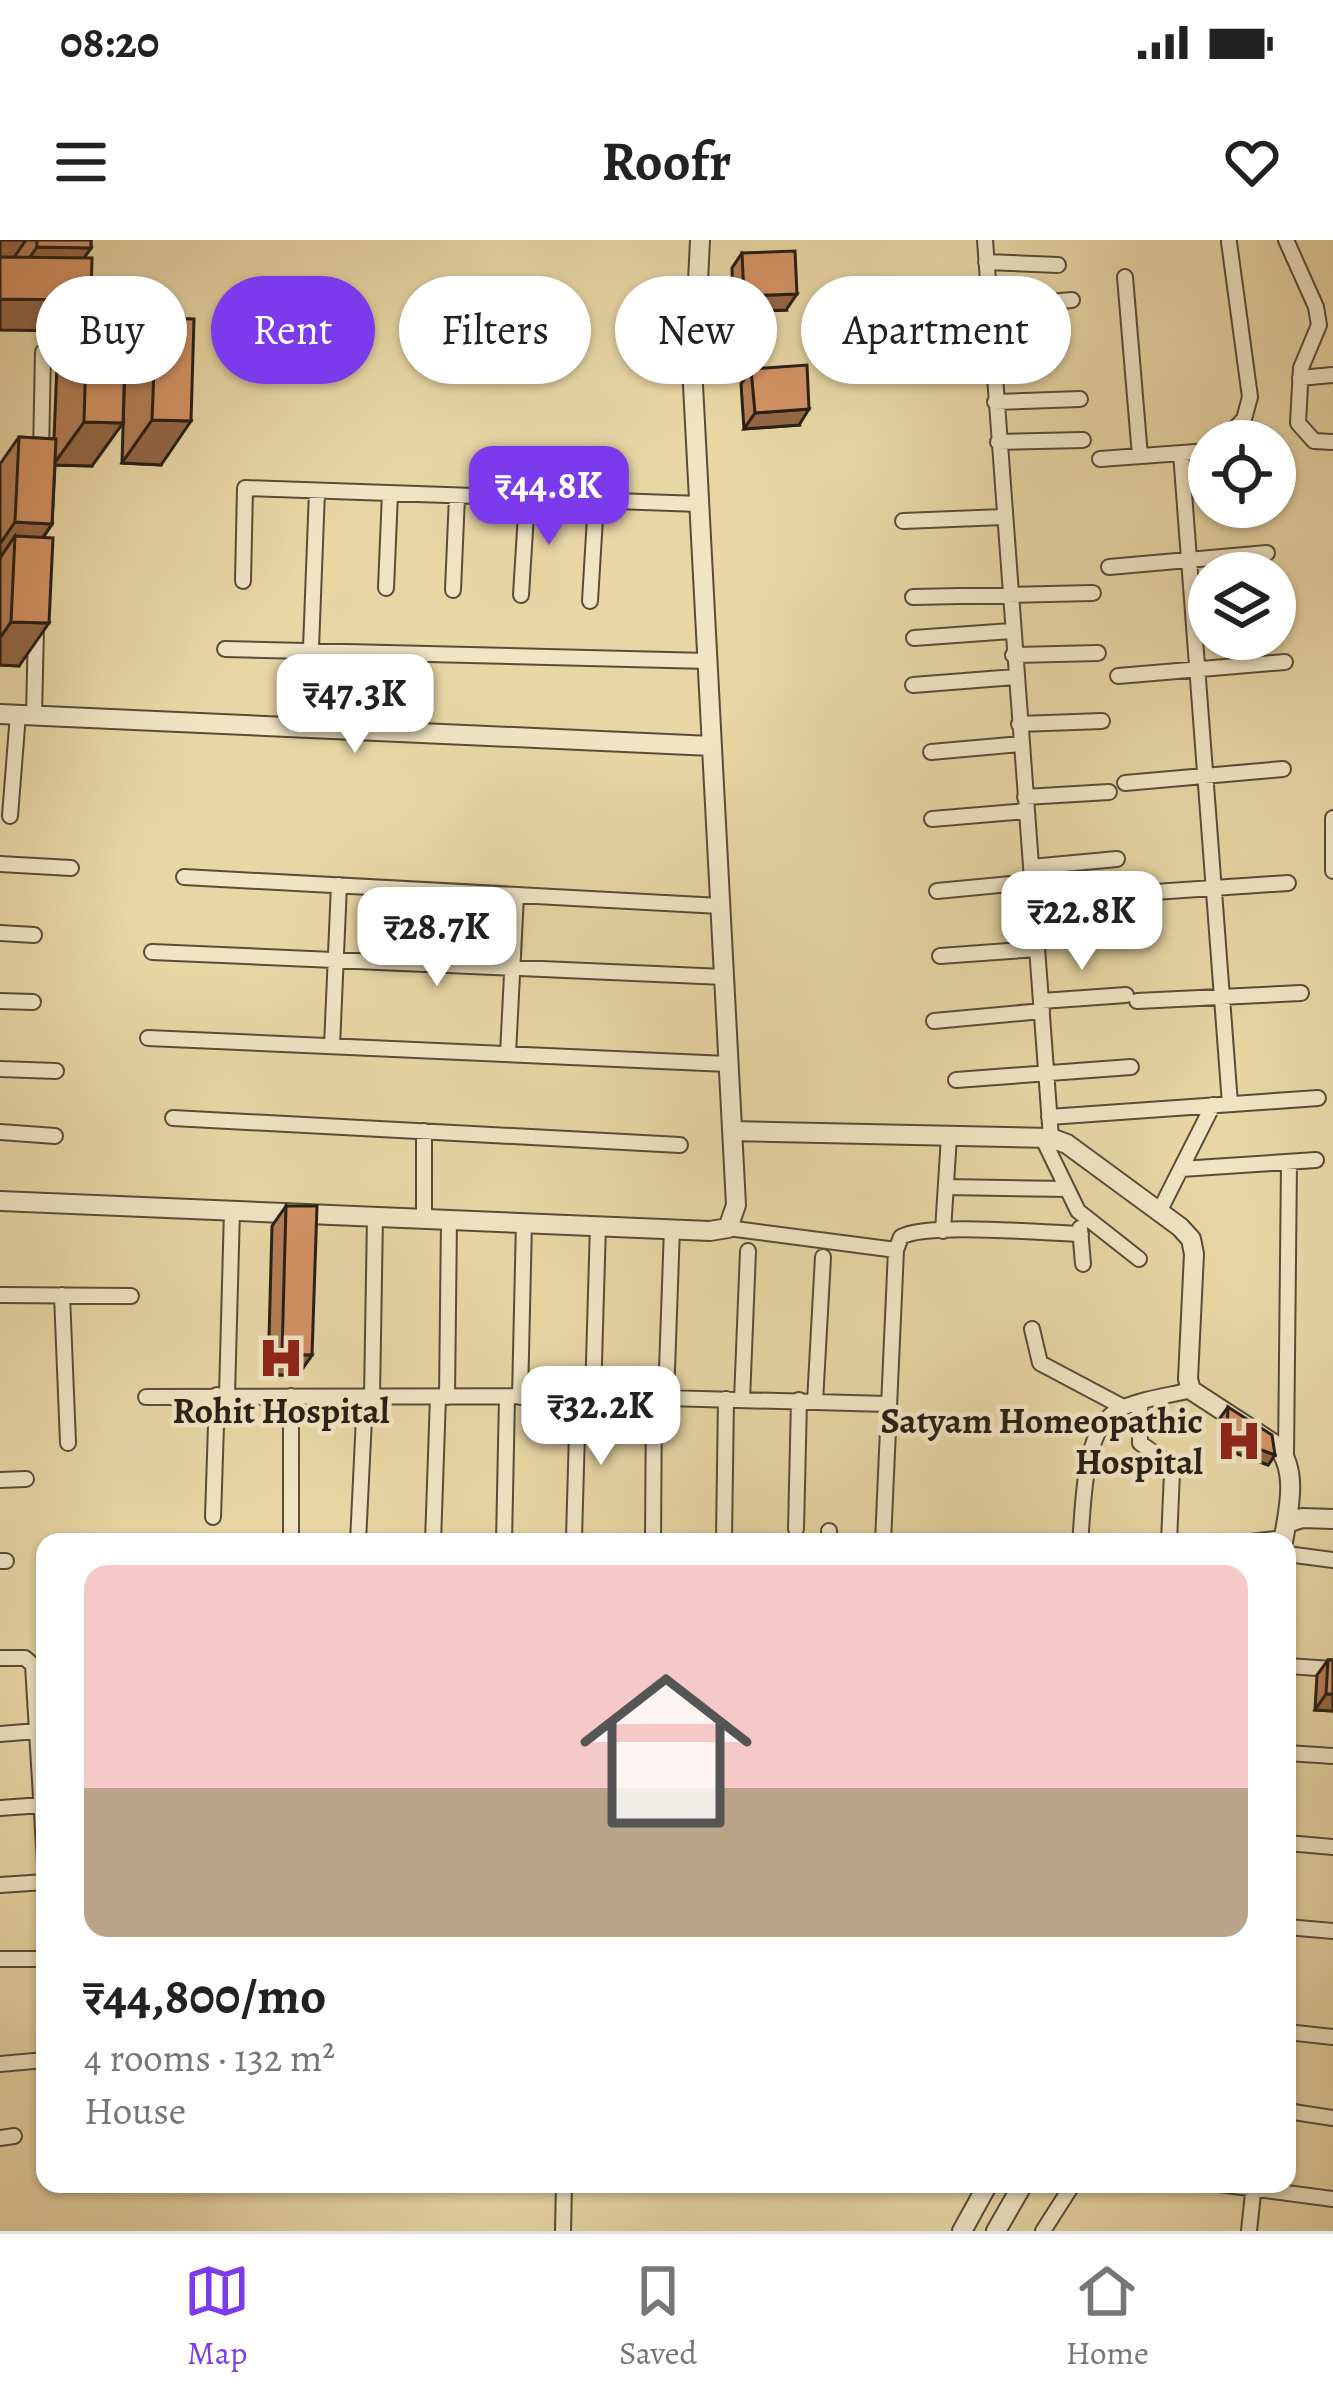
<!DOCTYPE html>
<meta charset="utf-8">
<style>
body{margin:0;font-family:Alegreya,serif;background:#f6f6f6;color:#222;height:100vh;display:flex;flex-direction:column;font-size:45px;white-space:nowrap}
*{box-sizing:border-box;margin:0}
p{font-size:39px;color:#767676}
.icon{flex:none;width:66px;height:66px;fill:none;stroke:currentColor;stroke-width:2;stroke-linecap:round;stroke-linejoin:round}
.map{position:relative;flex:1;overflow:hidden}
.sheet{position:absolute;left:36px;top:1293px;width:1260px;height:660px;display:flex;flex-direction:column;background:#fff;border-radius:24px;box-shadow:0 3px 9px #0004}
.sheet>*{flex:none}
.hud{position:absolute;left:36px;top:36px;width:1263px;height:108px;display:flex;gap:24px}
.controls{position:absolute;left:1188px;top:180px;display:grid;gap:24px}
.controls a{display:grid;place-items:center;width:108px;height:108px;border-radius:50%;background:#fff;box-shadow:0 3px 9px #0004;font-size:60px}
.price{position:absolute;translate:-50% -102px;padding:0 27px;border-radius:24px;background:#fff;color:#222;font-size:39px;line-height:78px;filter:drop-shadow(0 3px 6px #0008)}
.price::after{content:'';position:absolute;left:50%;top:72px;width:36px;height:27px;margin-left:-18px;background:inherit;clip-path:polygon(0 0,100% 0,50% 100%)}
.price.active{background:#7c3aed;color:#fff}
ul{padding:0;list-style:none}
li{display:grid;align-content:center;gap:24px;height:636px;padding:0 48px}
li span{display:grid;place-items:center;height:372px;border-radius:24px;color:#555}
li>.icon{margin-inline-start:auto}
span .icon{width:216px;height:216px;fill:#fffc;stroke-width:1}
li b{font-size:51px}
.chip{padding:0 42px;border-radius:54px;background:#fff;box-shadow:0 3px 9px #0004;font-size:42px;line-height:108px}
.chip.active{background:#7c3aed;color:#fff}
.status{display:flex;justify-content:space-between;align-items:center;height:84px;padding:0 60px;background:#fff;direction:ltr}
.status svg{height:33px;fill:currentColor}
header{display:flex;justify-content:space-between;align-items:center;height:156px;padding:0 48px;background:#fff;font-size:54px;font-weight:700}
.tabs{display:flex;justify-content:space-around;align-items:center;height:168px;border-top:3px solid #e0e0e0;background:#fff;font-size:33px;color:#767676}
.tabs a{display:grid;justify-items:center;gap:6px}
.tabs .active{color:#7c3aed}
.map>svg:first-child{display:block}
</style>
<div class="status"><b>08:20</b><svg viewBox="0 0 49 12"><path d="M0 12V9h3v3zM5 12V6h3v6zM10 12V3h3v9zM15 12V0h3v12zM26 1h20v11H26zM47 4h2v5h-2z"/></svg></div>
<header><svg class="icon" aria-label="menu" viewBox="0 0 24 24"><path d="M4 6h16M4 12h16M4 18h16"/></svg>Roofr<svg class="icon" aria-label="heart" viewBox="0 0 24 24"><path d="M12 20l-8-8c-3-5 5-10 8-4 3-6 11-1 8 4z"/></svg></header>
<div class="map">
<svg width="1333" height="1991" viewBox="0 0 1333 1991">
<rect width="100%" height="100%" fill="#e8d6a5"/>
<filter id="stains"><feTurbulence type="fractalNoise" baseFrequency=".00167" numOctaves="4"/><feColorMatrix values="0 0 0 0 .2 0 0 0 0 .09 0 0 0 0 .02 0 0 0 .5 -.17"/></filter>
<radialGradient id="worn" r=".72"><stop offset=".6" stop-color="#630" stop-opacity="0"/><stop offset="1" stop-color="#630" stop-opacity=".3"/></radialGradient>
<g fill="none" stroke-linecap="round" stroke-linejoin="round">
<g stroke="#584d39" stroke-width="18">
<path id="minor" d="M 985,0 L 1051,898
M 1286,0 L 1316,67 L 1319,85 L 1301,128 L 1298,183 L 1314,201 L 1333,202
M 986,22 L 1058,25
M 1125,37 L 1140,216
M 989,67 L 1072,60
M 1300,138 L 1333,135
M 995,162 L 1080,159
M 1223,201 L 1244,179 L 1250,157 L 1229,2
M 998,202 L 1083,200
M 1181,213 L 1230,864
M 41,214 L 43,112
M 1100,219 L 1209,211
M 903,281 L 1003,277
M 1109,327 L 1267,313
M 243,341 L 245,248 L 700,264
M 386,348 L 390,253
M 453,350 L 457,256
M 521,355 L 527,258
M 913,357 L 1093,353
M 590,361 L 596,261
M 914,398 L 1011,391
M 225,409 L 708,421
M 1013,415 L 1098,413
M 1118,436 L 1285,422
M 913,445 L 1015,437
M 34,475 L 36,387
M 1019,484 L 1102,481
M 308,487 L 317,251
M 931,512 L 1021,504
M 1125,543 L 1283,529
M 1025,557 L 1109,552
M 10,576 L 18,474
M 1333,578 L 1333,631
M 932,579 L 1026,571
M 0,624 L 71,628
M 1031,627 L 1117,619
M 184,637 L 720,666
M 937,651 L 1032,642
M 1125,654 L 1288,643
M 0,693 L 34,695
M 1036,695 L 1123,690
M 152,712 L 724,737
M 940,716 L 1037,709
M 0,761 L 33,762
M 1042,761 L 1126,755
M 1137,761 L 1301,753
M 934,781 L 1042,771
M 148,798 L 728,824
M 332,806 L 339,645
M 508,814 L 516,655
M 0,829 L 56,831
M 956,840 L 1131,827
M 1049,877 L 1318,858
M 173,878 L 680,905
M 424,891 L 424,978
M 0,892 L 55,896
M 1042,897 L 1078,971 L 1139,1019
M 1181,929 L 1316,920
M 946,947 L 1067,949
M 1159,972 L 1213,865
M 728,988 L 896,1010
M 1080,988 L 1083,1024
M 943,991 L 949,896
M 0,1055 L 131,1056
M 62,1055 L 68,1203
M 1032,1089 L 1040,1123 L 1123,1167
M 227,1155 L 232,970
M 593,1156 L 598,985
M 146,1157 L 593,1156 L 887,1164
M 372,1157 L 375,976
M 447,1157 L 449,979
M 520,1157 L 524,982
M 666,1158 L 672,988
M 742,1160 L 748,1011
M 815,1162 L 823,1017
M 1140,1163 L 1140,1203 L 1167,1222 L 1172,1232 L 1169,1302
M 1286,1216 L 1289,922
M 0,1240 L 26,1239
M 213,1277 L 217,1155
M 796,1289 L 799,1160
M 829,1291 L 830,1302
M 574,1298 L 578,1157
M 724,1298 L 726,1159
M 653,1300 L 654,1158
M 291,1302 L 291,1156
M 358,1302 L 365,1157
M 433,1302 L 438,1157
M 504,1302 L 507,1157
M 883,1302 L 896,1010 L 901,997 C 926,982 1045,993 1081,994
M 1080,1302 C 1084,1265 1082,1189 1118,1170 C 1139,1159 1168,1156 1191,1150
M 1251,1302 L 1283,1298
M 1287,1314 L 1333,1320
M 0,1321 L 6,1321
M 0,1418 L 25,1418 L 33,1425 L 45,1623
M 1287,1426 L 1333,1429
M 0,1494 L 37,1491
M 1287,1513 L 1333,1516
M 0,1568 L 42,1565
M 1287,1603 L 1333,1607
M 0,1645 L 45,1642
M 1287,1687 L 1333,1691
M 0,1719 L 45,1719
M 1287,1792 L 1333,1797
M 0,1824 L 45,1820
M 1287,1871 L 1333,1878
M 0,1898 L 14,1896
M 1219,1944 L 1333,1959
M 563,1991 L 564,1944
M 1043,1991 L 1073,1944
M 1249,1991 L 1254,1944"/>
</g>
<g stroke="#584d39" stroke-width="22">
<path id="tertiary" d="M 0,474 L 712,506
M 732,891 L 1051,898 L 1067,904 L 1180,987 L 1191,999 L 1194,1014 L 1188,1139 L 1191,1150 L 1277,1206 C 1299,1231 1288,1273 1283,1302
M 0,961 L 710,991 L 728,988 L 736,965 L 693,145 L 700,0
M 1290,1282 L 1302,1278 L 1333,1279
M 962,1991 L 988,1944
M 996,1991 L 1023,1944"/>
</g>
<use href="#minor" stroke="#f0e4c4" stroke-width="14"/>
<use href="#tertiary" stroke="#f0e4c4" stroke-width="18"/>
</g>
<path fill="#b57e57" stroke="#281f15" stroke-width="3" d="M 0,0 L 91,0 L 91,8 L 84,18 L 91,60 L 70,91 Z
M 742,13 L 786,70 L 733,72 L 732,28 Z
M 156,78 L 161,225 L 122,223 L 125,121 Z
M 87,80 L 92,226 L 55,225 L 52,284 L 43,298 L 19,426 L 0,425 L 0,224 L 19,197 L 54,199 L 57,123 Z
M 751,129 L 799,185 L 744,189 L 741,144 Z
M 286,966 L 312,1115 L 298,1135 L 268,1135 L 272,986 Z
M 1228,1167 L 1275,1215 L 1268,1225 L 1219,1207 L 1220,1178 Z
M 1328,1420 L 1333,1420 L 1333,1471 L 1315,1470 L 1317,1435 Z"/>
<path fill="#946747" stroke="#281f15" stroke-width="3" d="M 0,0 L 26,0 L 6,29 L 0,29 Z
M 37,7 L 91,8 L 70,38 L 16,37 Z
M 797,54 L 786,70 L 733,72 L 744,56 Z
M 0,59 L 91,60 L 70,91 L 0,90 Z
M 809,169 L 799,185 L 744,189 L 755,173 Z
M 152,180 L 191,181 L 161,225 L 122,223 Z
M 84,182 L 123,183 L 92,226 L 53,225 Z
M 15,282 L 52,284 L 22,327 L 15,296 L 0,318 L 0,304 Z
M 11,382 L 49,383 L 19,426 L 0,425 L 0,398 Z
M 282,1114 L 312,1115 L 298,1135 L 268,1135 Z
M 1227,1197 L 1275,1215 L 1268,1225 L 1219,1207 Z
M 1326,1454 L 1333,1454 L 1333,1471 L 1315,1470 Z"/>
<path fill="#d39365" stroke="#281f15" stroke-width="3" d="M 37,0 L 91,0 L 91,8 L 37,7 Z
M 795,11 L 797,54 L 744,56 L 742,13 Z
M 0,17 L 92,18 L 91,60 L 0,59 Z
M 156,78 L 194,79 L 191,181 L 152,180 Z
M 87,80 L 126,81 L 123,183 L 84,182 Z
M 807,125 L 809,169 L 755,173 L 751,129 Z
M 19,197 L 56,199 L 52,284 L 15,282 Z
M 15,296 L 53,298 L 49,383 L 11,382 Z
M 286,966 L 317,966 L 312,1115 L 282,1114 Z
M 1228,1167 L 1272,1195 L 1275,1215 L 1227,1197 Z
M 1328,1420 L 1333,1420 L 1333,1454 L 1326,1454 Z"/>
<defs>
<g id="hospital-bare" transform="scale(3.6)"><path d="M-5-5h3v3.5h4V-5h3V5h-3V1.5h-4V5h-3Z" fill="#8f2418" stroke="#f0e4c4" stroke-width="2.5" paint-order="stroke"/></g>
</defs>
<g fill-rule="evenodd">
<use href="#hospital-bare" x="281" y="1118"/>
<use href="#hospital-bare" x="1239" y="1201"/>
</g>
<g text-anchor="middle" stroke-width="9" stroke-linejoin="round" paint-order="stroke">
<g font-size="36" font-weight="bold" fill="#281f15" stroke="#f0e4c4">
<text x="281" y="1183">Rohit Hospital</text>
<text x="1203" y="1193" text-anchor="end">Satyam Homeopathic<tspan x="1203" dy="41">Hospital</tspan></text>
</g>
</g>
<rect width="100%" height="100%" filter="url(#stains)"/>
<rect width="100%" height="100%" fill="url(#worn)"/>
</svg>
<div class="controls">
<a><svg class="icon" aria-label="locate" viewBox="0 0 24 24"><circle cx="12" cy="12" r="6"/><path d="M12 2v4M12 18v4M2 12h4M18 12h4"/></svg></a>
<a><svg class="icon" aria-label="layers" viewBox="0 0 24 24"><path d="M12 4l9 5-9 5-9-5zM3 14l9 5 9-5"/></svg></a>
</div>
<b class="price active" style="left:549px;top:308px">₹44.8K</b>
<b class="price" style="left:355px;top:516px">₹47.3K</b>
<b class="price" style="left:1082px;top:733px">₹22.8K</b>
<b class="price" style="left:437px;top:749px">₹28.7K</b>
<b class="price" style="left:601px;top:1228px">₹32.2K</b>
<div class="hud">
<a class="chip">Buy</a>
<a class="chip active">Rent</a>
<a class="chip">Filters</a>
<a class="chip">New</a>
<a class="chip">Apartment</a>
</div>
<section class="sheet">
<ul>
<li><span style="background:linear-gradient(#f6c9c9 60%,#b9a48a 0)"><svg class="icon" aria-label="home" viewBox="0 0 24 24"><path d="M3 11l9-7 9 7M6 9v11h12V9"/></svg></span><div><b>₹44,800/mo</b><p>4 rooms · 132 m²</p><p>House</p></div></li>
</ul>
</section>
</div>
<nav class="tabs">
<a class="active"><svg class="icon" aria-label="map" viewBox="0 0 24 24"><path d="M3 6l6-2 6 2 6-2v14l-6 2-6-2-6 2zM9 4v14M15 6v14"/></svg>Map</a>
<a><svg class="icon" aria-label="saved" viewBox="0 0 24 24"><path d="M7 4h10v16l-5-4-5 4z"/></svg>Saved</a>
<a><svg class="icon" aria-label="home" viewBox="0 0 24 24"><path d="M3 11l9-7 9 7M6 9v11h12V9"/></svg>Home</a>
</nav>
